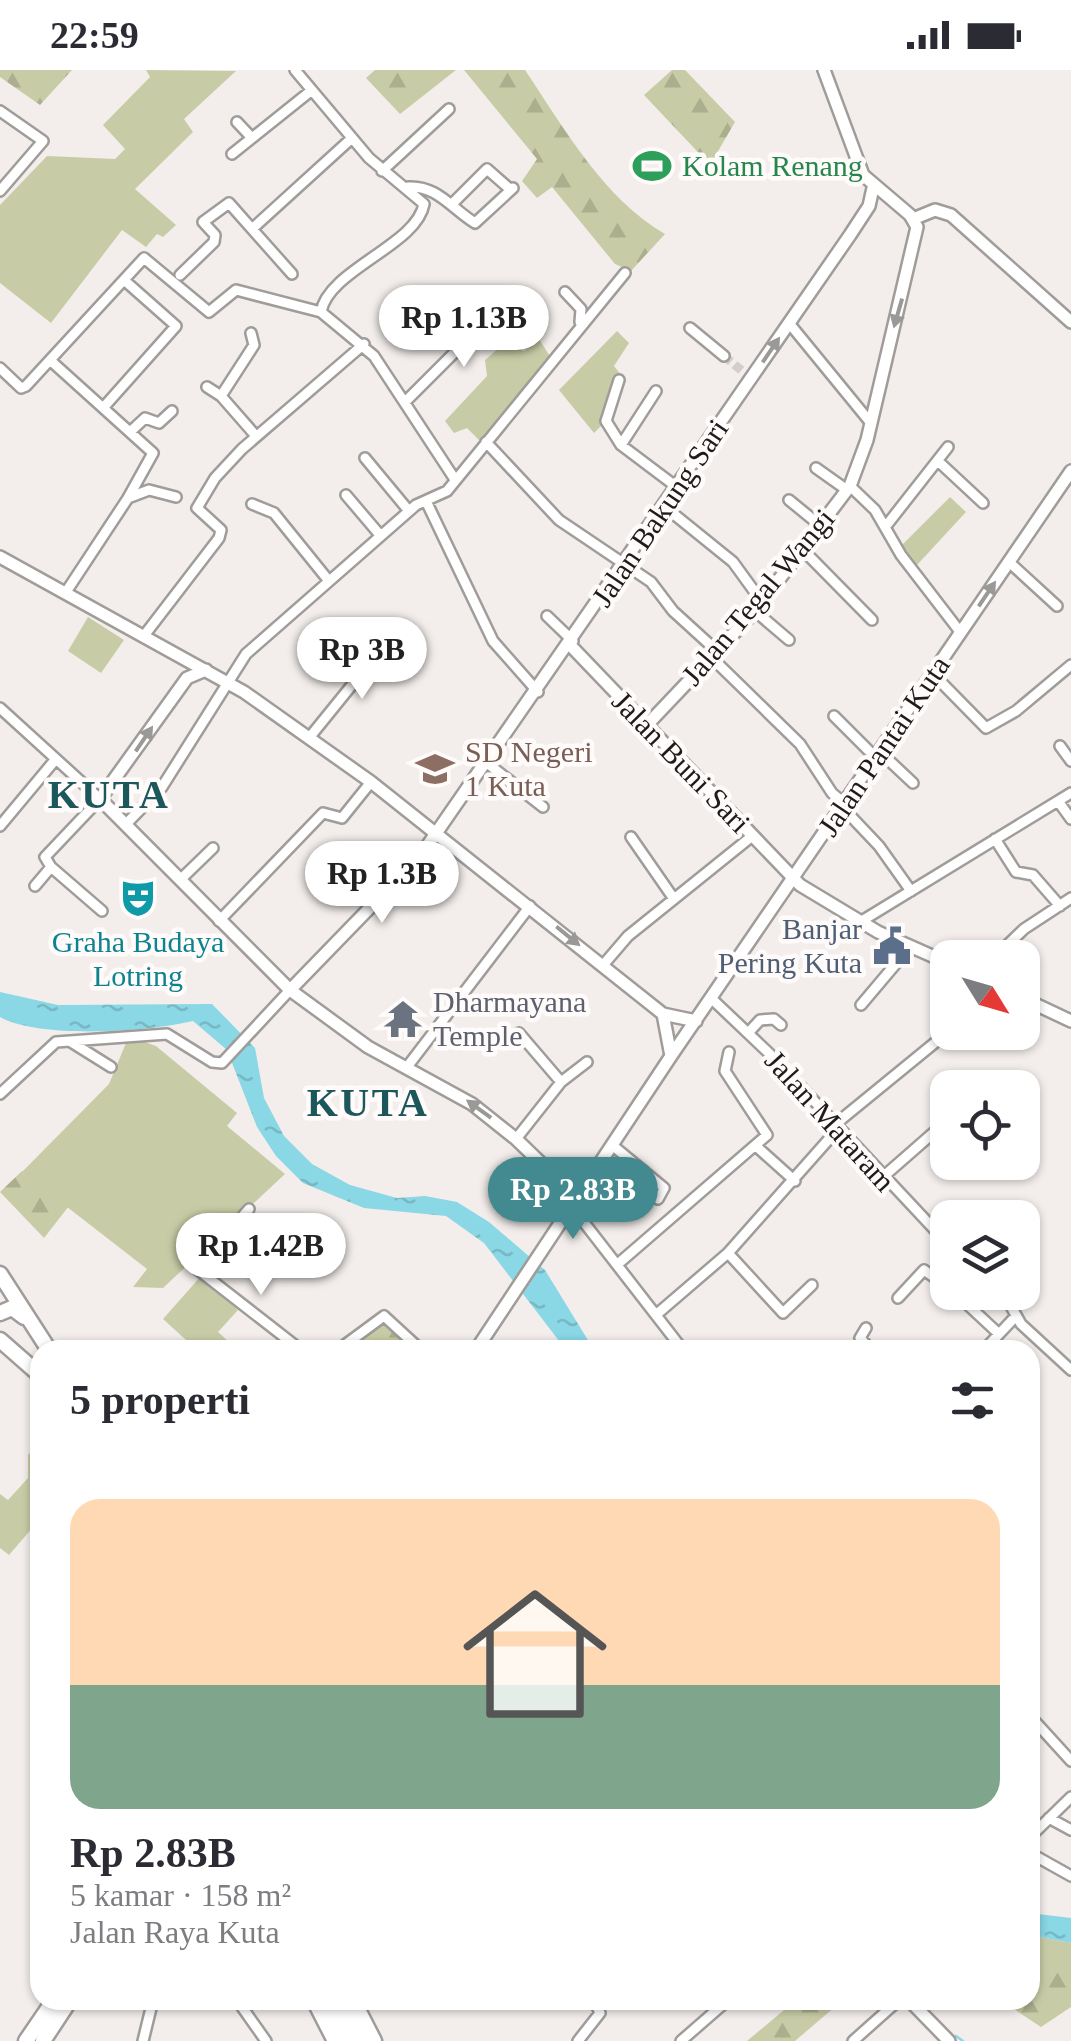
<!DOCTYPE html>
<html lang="id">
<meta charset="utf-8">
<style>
body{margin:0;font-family:Georgia,serif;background:#f7f7f7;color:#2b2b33;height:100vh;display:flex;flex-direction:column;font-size:38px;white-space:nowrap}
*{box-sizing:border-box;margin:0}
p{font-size:32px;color:#7c7c81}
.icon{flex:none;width:55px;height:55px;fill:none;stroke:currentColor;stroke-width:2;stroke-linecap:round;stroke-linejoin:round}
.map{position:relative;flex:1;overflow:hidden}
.details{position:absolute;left:30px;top:1270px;width:1010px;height:670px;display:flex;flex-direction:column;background:#fff;border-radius:30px;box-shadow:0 2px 8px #0004}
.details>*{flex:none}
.needle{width:65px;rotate:127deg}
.buttons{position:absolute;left:930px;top:870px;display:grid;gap:20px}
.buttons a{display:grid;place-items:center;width:110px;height:110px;border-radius:20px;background:#fff;box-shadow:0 2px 8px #0004;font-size:50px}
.price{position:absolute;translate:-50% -85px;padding:0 22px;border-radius:35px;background:#fff;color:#222;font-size:32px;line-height:65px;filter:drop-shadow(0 2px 5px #0008)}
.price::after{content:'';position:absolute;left:50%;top:60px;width:30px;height:22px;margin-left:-15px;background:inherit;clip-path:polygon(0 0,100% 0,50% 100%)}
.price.active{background:#428990;color:#fff}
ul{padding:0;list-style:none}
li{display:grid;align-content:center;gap:20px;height:530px;padding:0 40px}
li+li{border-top:2px solid #e1e1e2}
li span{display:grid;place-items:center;height:310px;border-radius:30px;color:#555}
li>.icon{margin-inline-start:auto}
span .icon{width:180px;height:180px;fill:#fffc;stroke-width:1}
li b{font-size:42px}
h2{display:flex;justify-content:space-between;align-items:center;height:120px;padding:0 40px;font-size:42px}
.status{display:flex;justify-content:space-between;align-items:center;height:70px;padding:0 50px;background:#fff;direction:ltr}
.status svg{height:28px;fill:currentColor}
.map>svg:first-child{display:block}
</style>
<div class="status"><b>22:59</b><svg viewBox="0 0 49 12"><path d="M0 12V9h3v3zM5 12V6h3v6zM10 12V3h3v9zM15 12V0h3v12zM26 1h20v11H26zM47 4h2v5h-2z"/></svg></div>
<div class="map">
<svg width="1071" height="1971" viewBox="0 0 1071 1971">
<defs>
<pattern id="forest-firs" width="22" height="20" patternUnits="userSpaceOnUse" patternTransform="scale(2.5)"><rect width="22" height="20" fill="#c8cca6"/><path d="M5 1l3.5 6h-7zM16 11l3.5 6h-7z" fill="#abaf8e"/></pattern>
<pattern id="water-ripples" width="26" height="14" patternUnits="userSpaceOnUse" patternTransform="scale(2.5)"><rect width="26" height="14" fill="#8ad7e5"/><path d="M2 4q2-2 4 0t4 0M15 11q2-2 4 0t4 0" fill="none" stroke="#77b8c4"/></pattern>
</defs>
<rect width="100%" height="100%" fill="#f3eeeb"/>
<path fill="#c8cca6" d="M 146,0 L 236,1 L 184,49 L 193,62 L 135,119 L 176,155 L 163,167 L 157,164 L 146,177 L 122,160 L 51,253 L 0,213 L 0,135 L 47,86 L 115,89 L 125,79 L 103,55 L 150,7 Z
M 617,261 L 629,273 L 614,296 L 626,311 L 612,326 L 613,344 L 594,363 L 559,320 Z
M 539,269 L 551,288 L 482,373 L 467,358 L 454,363 L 445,351 L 487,306 L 485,290 L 507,271 L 524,281 Z
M 950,427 L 966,442 L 917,495 L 902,475 Z
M 88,547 L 124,570 L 101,603 L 68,581 Z
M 142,971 L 156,976 L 237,1043 L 227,1056 L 285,1104 L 163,1218 L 133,1217 L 147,1199 L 22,1102 L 109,1014 L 126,973 Z
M 201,1206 L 238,1240 L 218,1262 L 238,1280 L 197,1280 L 163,1249 Z
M 40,1371 L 40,1449 L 9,1485 L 0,1478 L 0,1424 L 8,1430 L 28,1408 L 28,1385 Z"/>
<path fill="url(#forest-firs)" d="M 0,0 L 72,0 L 40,35 L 0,7 Z
M 375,0 L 456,0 L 400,44 L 366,8 Z
M 464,0 L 525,0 C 564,58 604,129 665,164 L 631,201 L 615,194 L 552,117 L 537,128 L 522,111 L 537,89 Z
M 672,0 L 685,0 L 735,52 L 710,95 L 644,25 Z
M 22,1101 L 69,1136 L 44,1168 L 0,1122 Z
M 386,1249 L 404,1274 L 395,1280 L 344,1280 Z
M 1030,1865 L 1071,1873 L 1071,1937 L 1041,1957 L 1000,1930 L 1030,1930 Z
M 796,1930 L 843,1930 L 795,1971 L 747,1971 Z"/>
<path fill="url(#water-ripples)" d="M 0,922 L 58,935 L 212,934 L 255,978 L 264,1028 L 284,1066 L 312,1094 L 350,1115 L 397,1128 L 425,1126 L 457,1132 L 489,1152 L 545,1200 L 594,1280 L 566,1280 L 484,1173 L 446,1146 L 364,1138 L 303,1113 L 276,1086 L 257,1057 L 227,980 L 193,951 C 148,962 40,969 0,947 Z
M 1030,1843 L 1071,1848 L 1071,1873 L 1030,1865 Z"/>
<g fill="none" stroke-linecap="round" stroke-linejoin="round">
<path stroke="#8ad7e5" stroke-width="2.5" d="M 956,1966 L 963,1971"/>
<path stroke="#d3cecc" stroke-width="9" stroke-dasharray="9 4.5" stroke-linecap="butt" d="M 724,286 L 747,305"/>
<g stroke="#a09c99" stroke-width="14">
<path id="minor" d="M 295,0 L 369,88 L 424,134 C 417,175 328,200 321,242 L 374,286 L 454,408
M 0,41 L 43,71 L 0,121
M 252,68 L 312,20
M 232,84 L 252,68 L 237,52
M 382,101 L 449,39
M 408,117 C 437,115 452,139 475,153 L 513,118
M 453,133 L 487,99 L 511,120
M 252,159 L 352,68
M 180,205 L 214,172 L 215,165 L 203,152 L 229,133 L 292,204
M 565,222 L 581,239 L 580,252
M 789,253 L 870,352
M 690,258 L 724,286
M 251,263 L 254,275 L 221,326 L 256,366
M 51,291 L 153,383 L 128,428
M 0,298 L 21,318 L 26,316 L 144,188 L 209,242 L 236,220 L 321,242
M 619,310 L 606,351 L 621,375 L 656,321
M 207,317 L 221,326
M 406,331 L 483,254 L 494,247 L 509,247 L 523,260
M 103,338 L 176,256 L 124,210
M 130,362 L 145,348 L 159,353 L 172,341
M 486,372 L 559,450 L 651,512 L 673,541 L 718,582
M 621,375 L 678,418
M 365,388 L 409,441
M 939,392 L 983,433
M 816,398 L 847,420
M 850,416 L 875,440 L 901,485 L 961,563
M 346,425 L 380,465
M 789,430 L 822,457
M 426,431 L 493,571 L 538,622
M 252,434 L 274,443 L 329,511
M 665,437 L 733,492 L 762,532
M 886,456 L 948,377
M 804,481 L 872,550
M 1009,492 L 1057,536
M 66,522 L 128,428 L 149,420 L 176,427
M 755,541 L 789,570
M 547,546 L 573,571
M 143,567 L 219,468 L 221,460 L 197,438 L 215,408 L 242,379 L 364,274
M 713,589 L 800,674 L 832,723 L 845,734
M 933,604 L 986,658 L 1016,641 L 1071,595
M 0,638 L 100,729 L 45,787 L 51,797 L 35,816
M 834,646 L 876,688
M 309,668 L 386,573
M 1060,676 L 1071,691
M 880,682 L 913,713
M 487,693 L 543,737
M 1058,731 L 1071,749
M 842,737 L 879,776 L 911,821
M 127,753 L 162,717 L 246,584 L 416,435 L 447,421 L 625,203
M 0,756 L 55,690
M 631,767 L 674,829
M 995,769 L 1016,802 L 1033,805 L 1060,836
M 51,797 L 102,841
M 181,809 L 213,778
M 219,851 L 323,743 L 342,748 L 371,712
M 860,852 L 1071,723
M 994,888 L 1024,859 L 1071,828
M 604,894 L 628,866 L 751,767
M 712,929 L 773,987 L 948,1174
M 861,935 L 910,877
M 749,962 L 760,950 L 774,949 L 781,955
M 71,972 L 111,997
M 407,997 L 530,836
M 561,1012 L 587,992
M 994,1018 L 1004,1009
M 0,1024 L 56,972 L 167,964 L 212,992 L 222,993 L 290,920
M 833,1056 L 948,962
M 516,1069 L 561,1012 L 519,963
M 612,1075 L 664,1118 L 658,1129
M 757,1077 L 795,1111
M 884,1106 L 948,1050
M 572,1137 L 683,1280
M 249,1139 L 197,1199 L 301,1280
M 728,1183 L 783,1243 L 812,1215
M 619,1193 L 767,1065 L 725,1001 L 729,982
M 954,1222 L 999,1264
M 1003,1222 L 1021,1254 L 1071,1300
M 898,1228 L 924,1200 L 948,1217
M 657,1244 L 728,1183 L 837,1060
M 866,1258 L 860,1268 L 871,1280
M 338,1280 L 384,1246 L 421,1280
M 984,1280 L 1015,1247
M 1030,1646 L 1071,1691
M 1049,1748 L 1071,1760
M 1030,1767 L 1071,1727
M 1030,1783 L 1071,1806
M 237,1930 L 266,1971
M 143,1971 L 153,1930
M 578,1971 L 600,1943 L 594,1930
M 681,1971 L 728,1930
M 853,1971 L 899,1930"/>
</g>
<g stroke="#a09c99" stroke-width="16">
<path id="major" d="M 913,149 L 935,140 L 951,145 L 1071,252
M 0,487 L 244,622 L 371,712 L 663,944 L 696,951
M 570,575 L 800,815 L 878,862 L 948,893
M 206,600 L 187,608 L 100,729 L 290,920 L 368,977 L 472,1034 L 516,1069 L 577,1128
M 646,656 L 755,541 L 850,416 L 867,370 L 917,157 L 910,145 L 863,105 L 824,0
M 290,920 L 421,785 L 850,165 L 869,136 L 873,118
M 1022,928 L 1071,951
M 663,944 L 671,986
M 476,1280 L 671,986 L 1071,401
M 909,1930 L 949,1971"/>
</g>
<g stroke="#a09c99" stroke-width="19">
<path id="highway" d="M 0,1204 L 49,1280
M 0,1243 L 12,1238 L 24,1247
M 0,1270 L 40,1305
M 314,1930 L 335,1971
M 328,1930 L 348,1971
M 340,1930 L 360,1971
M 353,1930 L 374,1971
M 26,1971 L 54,1930
M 43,1971 L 70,1930"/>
</g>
<use href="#minor" stroke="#fff" stroke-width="9"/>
<use href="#major" stroke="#fff" stroke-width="11"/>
<use href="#highway" stroke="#fff" stroke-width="14"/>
</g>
<defs><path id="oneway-solid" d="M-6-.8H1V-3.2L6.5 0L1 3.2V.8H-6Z" transform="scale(2.5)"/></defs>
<g fill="#9a9998">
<use href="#oneway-solid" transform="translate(898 243) rotate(106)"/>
<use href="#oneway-solid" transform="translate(771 280) rotate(-56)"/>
<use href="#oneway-solid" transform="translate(987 524) rotate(-56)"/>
<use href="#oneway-solid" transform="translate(144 669) rotate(-56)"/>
<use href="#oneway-solid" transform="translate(568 866) rotate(39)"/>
<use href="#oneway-solid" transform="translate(479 1039) rotate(-144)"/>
</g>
<defs>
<g id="stadium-bare" transform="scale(3)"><path d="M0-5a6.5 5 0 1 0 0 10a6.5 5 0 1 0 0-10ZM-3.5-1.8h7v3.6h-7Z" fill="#2e9e5b" stroke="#fefbfa" stroke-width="2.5" paint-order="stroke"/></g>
<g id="school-bare" transform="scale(3)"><path d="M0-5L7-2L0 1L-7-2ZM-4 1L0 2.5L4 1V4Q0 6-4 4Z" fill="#8d6e63" stroke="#fefbfa" stroke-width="2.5" paint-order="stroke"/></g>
<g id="theatre-bare" transform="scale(3)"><path d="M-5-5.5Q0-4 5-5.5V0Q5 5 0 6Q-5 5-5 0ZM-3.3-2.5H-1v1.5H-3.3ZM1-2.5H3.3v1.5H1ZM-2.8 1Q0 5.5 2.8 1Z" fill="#0f9aa8" stroke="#fefbfa" stroke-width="2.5" paint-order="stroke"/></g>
<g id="civic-bare" transform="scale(3)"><path d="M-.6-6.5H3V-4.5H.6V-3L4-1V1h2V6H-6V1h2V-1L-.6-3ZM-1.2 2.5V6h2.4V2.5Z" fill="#5c6f8a" stroke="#fefbfa" stroke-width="2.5" paint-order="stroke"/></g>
<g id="temple-bare" transform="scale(3)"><path d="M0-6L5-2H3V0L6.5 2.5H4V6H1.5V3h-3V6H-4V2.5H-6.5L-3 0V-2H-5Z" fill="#6b7280" stroke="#fefbfa" stroke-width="2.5" paint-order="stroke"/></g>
</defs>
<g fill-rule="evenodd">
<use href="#stadium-bare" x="652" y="96"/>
<use href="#school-bare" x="435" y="699"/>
<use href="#theatre-bare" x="138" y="828"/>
<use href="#civic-bare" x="892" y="876"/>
<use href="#temple-bare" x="403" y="949"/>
</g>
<g text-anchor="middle" stroke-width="9" stroke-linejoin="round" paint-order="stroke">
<g font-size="30" fill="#27864d" stroke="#fefbfa" text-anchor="start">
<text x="682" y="106">Kolam Renang</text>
</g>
<g font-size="30" fill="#1e1c1b" stroke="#fefbfa">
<text transform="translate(660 443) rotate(-56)" y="10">Jalan Bakung Sari</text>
<text transform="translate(758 527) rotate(-50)" y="10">Jalan Tegal Wangi</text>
<text transform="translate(884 676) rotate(-56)" y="10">Jalan Pantai Kuta</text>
<text transform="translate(681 692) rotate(46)" y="10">Jalan Buni Sari</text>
<text transform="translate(830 1051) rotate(48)" y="10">Jalan Mataram</text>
</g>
<g font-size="30" fill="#785e54" stroke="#fefbfa" text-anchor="start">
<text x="465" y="692">SD Negeri<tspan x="465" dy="34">1 Kuta</tspan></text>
</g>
<g font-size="30" fill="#4e5e75" stroke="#fefbfa" text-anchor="end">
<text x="862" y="869">Banjar<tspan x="862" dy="34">Pering Kuta</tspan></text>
</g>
<g font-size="30" fill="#0d838f" stroke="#fefbfa">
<text x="138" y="882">Graha Budaya<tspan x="138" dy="34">Lotring</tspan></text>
</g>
<g font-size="30" fill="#5b616d" stroke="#fefbfa" text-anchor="start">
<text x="433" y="942">Dharmayana<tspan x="433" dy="34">Temple</tspan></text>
</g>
<g font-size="40" font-weight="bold" letter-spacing="2.5" fill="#1c575c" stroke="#fefbfa">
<text x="109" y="738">KUTA</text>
<text x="368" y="1046">KUTA</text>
</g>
</g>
</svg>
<div class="buttons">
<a><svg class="needle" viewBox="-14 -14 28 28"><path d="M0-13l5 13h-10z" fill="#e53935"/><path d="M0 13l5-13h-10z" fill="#7c7c81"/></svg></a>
<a><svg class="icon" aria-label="locate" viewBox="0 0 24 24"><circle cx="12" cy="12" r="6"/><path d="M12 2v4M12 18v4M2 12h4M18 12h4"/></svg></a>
<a><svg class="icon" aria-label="layers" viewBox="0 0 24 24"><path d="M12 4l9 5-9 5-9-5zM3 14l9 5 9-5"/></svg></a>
</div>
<b class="price" style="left:464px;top:300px">Rp 1.13B</b>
<b class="price" style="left:362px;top:632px">Rp 3B</b>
<b class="price" style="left:382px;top:856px">Rp 1.3B</b>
<b class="price active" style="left:573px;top:1172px">Rp 2.83B</b>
<b class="price" style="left:261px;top:1228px">Rp 1.42B</b>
<section class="details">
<h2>5 properti<svg class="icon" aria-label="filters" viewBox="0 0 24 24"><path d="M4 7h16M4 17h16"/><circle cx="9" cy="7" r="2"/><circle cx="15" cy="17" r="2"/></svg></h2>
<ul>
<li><span style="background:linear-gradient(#ffd9b3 60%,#7fa58c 0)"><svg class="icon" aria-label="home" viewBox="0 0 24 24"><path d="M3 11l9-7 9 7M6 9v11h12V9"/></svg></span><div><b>Rp 2.83B</b><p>5 kamar · 158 m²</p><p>Jalan Raya Kuta</p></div></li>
</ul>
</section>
</div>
